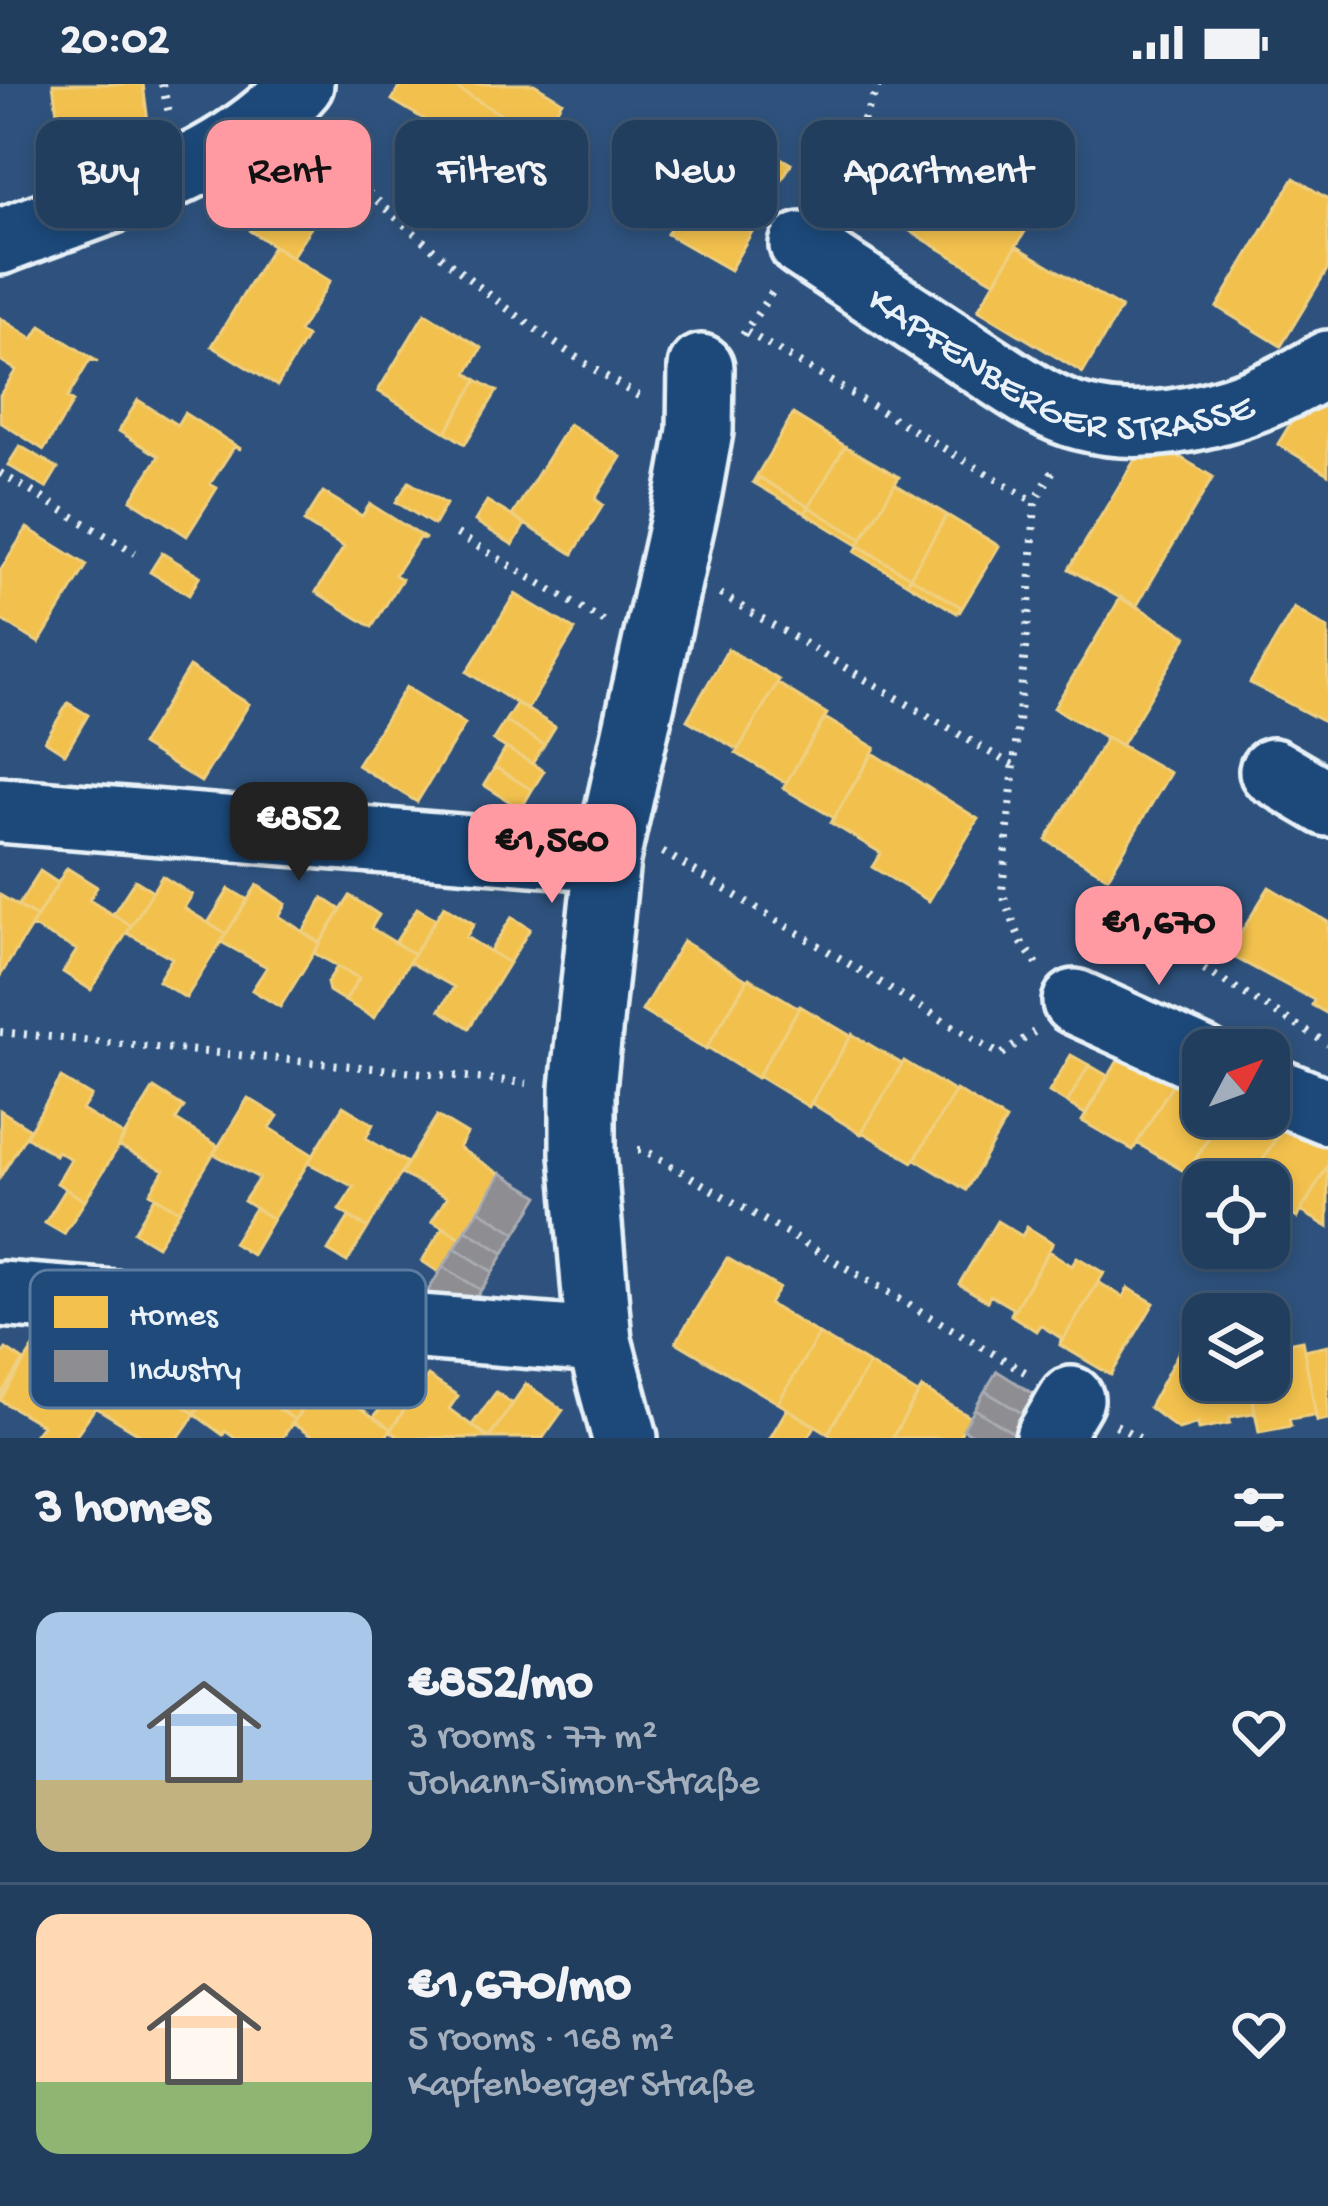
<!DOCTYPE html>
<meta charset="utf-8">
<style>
body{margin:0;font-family:"Gochi Hand",sans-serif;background:#2a4564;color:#f1f3f6;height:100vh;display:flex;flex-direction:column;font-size:45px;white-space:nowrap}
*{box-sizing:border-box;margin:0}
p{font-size:39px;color:#a2aebc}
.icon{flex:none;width:66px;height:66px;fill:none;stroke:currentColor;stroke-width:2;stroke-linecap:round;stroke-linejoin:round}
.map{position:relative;height:1354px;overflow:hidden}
.details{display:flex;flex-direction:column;background:#223e5e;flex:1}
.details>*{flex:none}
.top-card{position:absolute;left:36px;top:36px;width:1257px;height:108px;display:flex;gap:24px}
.needle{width:78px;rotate:49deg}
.tools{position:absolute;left:1182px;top:945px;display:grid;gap:24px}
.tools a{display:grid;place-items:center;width:108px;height:108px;border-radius:24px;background:#223e5e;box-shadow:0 6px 18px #0003,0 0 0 3px #3f5773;font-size:60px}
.price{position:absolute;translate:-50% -102px;padding:0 27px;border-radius:24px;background:#ff9aa2;color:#111;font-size:39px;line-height:78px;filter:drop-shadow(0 3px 6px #0008)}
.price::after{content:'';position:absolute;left:50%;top:72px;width:36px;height:27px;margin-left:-18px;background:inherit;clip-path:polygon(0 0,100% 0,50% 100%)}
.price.selected{background:#222;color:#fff}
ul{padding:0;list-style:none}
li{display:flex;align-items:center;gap:36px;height:300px;padding:0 36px}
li+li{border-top:3px solid #3f5773}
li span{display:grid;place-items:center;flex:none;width:336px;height:240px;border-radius:24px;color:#555}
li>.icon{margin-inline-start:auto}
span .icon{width:144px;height:144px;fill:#fffc;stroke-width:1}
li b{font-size:51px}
h2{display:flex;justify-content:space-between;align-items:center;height:144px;padding:0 36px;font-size:51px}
.tag{padding:0 42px;border-radius:24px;background:#223e5e;box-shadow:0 6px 18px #0003,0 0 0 3px #3f5773;font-size:42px;line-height:108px}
.tag.selected{background:#ff9aa2;color:#111}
.status{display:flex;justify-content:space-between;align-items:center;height:84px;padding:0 60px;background:#223e5e;direction:ltr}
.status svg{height:33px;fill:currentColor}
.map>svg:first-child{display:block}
</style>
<div class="status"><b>20:02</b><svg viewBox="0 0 49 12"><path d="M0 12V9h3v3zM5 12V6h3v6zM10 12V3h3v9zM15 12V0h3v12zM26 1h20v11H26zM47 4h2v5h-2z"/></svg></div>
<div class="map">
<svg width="1328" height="1354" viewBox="0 0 1328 1354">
<rect width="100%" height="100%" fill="#2e527d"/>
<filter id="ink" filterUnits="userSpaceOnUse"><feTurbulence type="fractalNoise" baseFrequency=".00833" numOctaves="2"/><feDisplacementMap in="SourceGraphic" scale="24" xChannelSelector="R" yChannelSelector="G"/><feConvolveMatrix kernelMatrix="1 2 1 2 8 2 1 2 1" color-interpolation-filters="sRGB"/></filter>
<g filter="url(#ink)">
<path fill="#f2c14e" stroke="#efcf81" stroke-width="3" d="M 53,0 L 143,0 L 149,45 L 61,57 Z
M 402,0 L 450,0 L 540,54 L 517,91 L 392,16 Z
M 450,0 L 534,0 L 562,17 L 540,54 Z
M 728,43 L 791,80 L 730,186 L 667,150 Z
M 928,71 L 1033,134 L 995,198 L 890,135 Z
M 1294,94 L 1328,115 L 1328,184 L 1281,262 L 1217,223 Z
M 281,96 L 324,122 L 292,173 L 250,147 Z
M 273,162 L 330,197 L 299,248 L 307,253 L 277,302 L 212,262 Z
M 1016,162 L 1121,224 L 1083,289 L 978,226 Z
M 425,229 L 482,264 L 467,289 L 477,296 L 446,348 L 378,307 Z
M 0,234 L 33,255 L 41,242 L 98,278 L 90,276 L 67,314 L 73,318 L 44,366 L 0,338 L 0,311 L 16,286 L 0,276 Z
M 1318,294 L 1328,300 L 1328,390 L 1278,360 Z
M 477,296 L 497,307 L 465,360 L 446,348 Z
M 138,316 L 177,341 L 184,329 L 241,365 L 234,363 L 210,400 L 217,404 L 187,452 L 131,416 L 159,372 L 119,347 Z
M 793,330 L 845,362 L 809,423 L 759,393 L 756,400 L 753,398 Z
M 569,340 L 621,373 L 595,415 L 603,421 L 573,470 L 512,432 Z
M 1148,354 L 1213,393 L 1136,523 L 1069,485 Z
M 20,362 L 58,384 L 46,404 L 8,381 Z
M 845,362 L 899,393 L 862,455 L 809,423 Z
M 759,393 L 809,423 L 805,429 L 756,400 Z
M 409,398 L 446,420 L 434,441 L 396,418 Z
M 895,400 L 947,431 L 910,493 L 858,461 Z
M 323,408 L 362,432 L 370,420 L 426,455 L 419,454 L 395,491 L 402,495 L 372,543 L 316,508 L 344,463 L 304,438 Z
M 487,417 L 525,440 L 513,461 L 475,437 Z
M 809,423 L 862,455 L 858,461 L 805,429 Z
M 947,431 L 999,462 L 959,529 L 961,523 L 910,493 Z
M 27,444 L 87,481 L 39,559 L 0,535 L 0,487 Z
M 858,462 L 910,493 L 907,499 L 855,468 Z
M 162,469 L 200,492 L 189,511 L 150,488 Z
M 910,493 L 961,523 L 957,529 L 907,499 Z
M 515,510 L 575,546 L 527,626 L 467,588 Z
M 1121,513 L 1187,552 L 1121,662 L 1054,624 Z
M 1294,524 L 1328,545 L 1328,640 L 1250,599 Z
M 728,565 L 779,596 L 738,666 L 687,636 Z
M 189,583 L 249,620 L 201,698 L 141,661 Z
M 777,599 L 827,630 L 786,699 L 736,669 Z
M 406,603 L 465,640 L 417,718 L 357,681 Z
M 68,619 L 88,631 L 65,670 L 45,657 Z
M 517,619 L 555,643 L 544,661 L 505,637 Z
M 825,634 L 875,664 L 834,734 L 783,704 Z
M 505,637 L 544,661 L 532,680 L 493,656 Z
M 1107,653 L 1170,689 L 1108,793 L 1046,756 Z
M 506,664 L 544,687 L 532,706 L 495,683 Z
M 873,669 L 978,735 L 929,817 L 872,783 L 881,769 L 831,739 Z
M 495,683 L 532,706 L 521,725 L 484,701 Z
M 67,784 L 97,803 L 89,816 L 131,842 L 91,906 L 63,888 L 77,866 L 31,842 Z
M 40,787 L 58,799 L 37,833 L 18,822 Z
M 162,792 L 192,811 L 184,824 L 226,850 L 186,914 L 158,897 L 172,874 L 127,849 Z
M 135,796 L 153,807 L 131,842 L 113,830 Z
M 257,801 L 286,820 L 279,832 L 320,859 L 280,923 L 252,906 L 267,883 L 221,858 Z
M 1269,803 L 1328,838 L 1328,930 L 1312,921 L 1314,916 L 1228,870 Z
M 229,805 L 248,816 L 226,850 L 208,839 Z
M 0,811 L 37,833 L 0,892 Z
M 350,812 L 379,831 L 371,844 L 414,870 L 374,934 L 345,917 L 359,894 L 314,869 Z
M 323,814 L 341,826 L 320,859 L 303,848 Z
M 444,822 L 474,840 L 466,853 L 509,879 L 469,944 L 440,926 L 454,903 L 409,878 Z
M 417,824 L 436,835 L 414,870 L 395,859 Z
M 512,833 L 530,845 L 509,879 L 490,867 Z
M 683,857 L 747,896 L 706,965 L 642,927 Z
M 337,883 L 359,894 L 345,917 L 329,907 L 327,899 Z
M 749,894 L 799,924 L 757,994 L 707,963 Z
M 800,922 L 851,952 L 809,1023 L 758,992 Z
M 852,950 L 902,980 L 861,1050 L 811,1019 Z
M 1123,968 L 1173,999 L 1133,1066 L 1082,1037 Z
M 1071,971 L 1089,981 L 1067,1019 L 1049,1008 Z
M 904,977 L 955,1008 L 913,1078 L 862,1048 Z
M 1089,981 L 1108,992 L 1085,1030 L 1067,1019 Z
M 1178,991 L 1203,1006 L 1203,1032 L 1221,1032 L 1187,1089 L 1137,1059 Z
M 61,994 L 91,1012 L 82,1026 L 125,1052 L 85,1117 L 57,1099 L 71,1075 L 57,1067 L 55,1071 L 26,1052 Z
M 154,1004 L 184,1023 L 176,1036 L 218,1062 L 179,1127 L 150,1109 L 164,1086 L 118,1062 Z
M 956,1006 L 1006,1036 L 966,1106 L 915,1075 Z
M 248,1014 L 278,1032 L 270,1044 L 313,1071 L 273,1135 L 244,1117 L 259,1094 L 214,1070 Z
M 343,1022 L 373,1040 L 366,1054 L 407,1079 L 368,1144 L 339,1126 L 354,1103 L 308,1079 Z
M 0,1026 L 30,1045 L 0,1093 Z
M 437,1032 L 467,1050 L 459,1064 L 500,1090 L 461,1154 L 432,1137 L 447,1113 L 401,1090 Z
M 1221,1032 L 1262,1032 L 1282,1044 L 1250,1098 L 1219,1098 L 1192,1082 Z
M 1287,1035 L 1328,1060 L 1328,1081 L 1297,1134 L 1269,1117 L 1269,1098 L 1250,1098 Z
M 1328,1081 L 1328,1143 L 1301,1127 Z
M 66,1105 L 85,1117 L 64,1150 L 45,1139 Z
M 155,1113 L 179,1127 L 157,1162 L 134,1148 Z
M 255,1124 L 273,1135 L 252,1171 L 233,1159 Z
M 349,1133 L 368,1144 L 347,1178 L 328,1167 Z
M 997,1137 L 1022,1152 L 1027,1143 L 1053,1159 L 1011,1231 L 1012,1224 L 990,1211 L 987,1217 L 959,1200 Z
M 443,1143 L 461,1154 L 440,1189 L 422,1177 Z
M 1049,1167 L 1072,1182 L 1077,1173 L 1104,1189 L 1060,1261 L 1061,1254 L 1040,1241 L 1036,1247 L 1011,1231 Z
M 727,1174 L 779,1204 L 769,1220 L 819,1250 L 778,1319 L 676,1258 Z
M 1098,1198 L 1123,1213 L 1128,1204 L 1154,1219 L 1111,1291 L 1060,1261 Z
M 819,1250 L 869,1280 L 828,1349 L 778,1319 Z
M 1203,1256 L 1203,1296 L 1249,1296 L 1256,1332 L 1253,1329 L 1230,1333 L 1230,1339 L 1199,1345 L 1198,1339 L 1178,1345 L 1149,1323 L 1183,1260 Z
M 1302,1256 L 1317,1337 L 1314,1331 L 1289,1335 L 1291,1342 L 1259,1348 L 1249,1296 L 1269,1296 L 1271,1262 Z
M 37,1259 L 65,1279 L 57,1292 L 97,1321 L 74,1354 L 32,1354 L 42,1341 L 0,1316 Z
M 1328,1261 L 1328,1335 L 1317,1337 L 1304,1266 Z
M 6,1265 L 24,1277 L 0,1311 L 0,1273 Z
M 133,1269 L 162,1289 L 154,1301 L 195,1330 L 178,1354 L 136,1354 L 139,1350 L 95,1323 Z
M 233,1274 L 262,1295 L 254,1307 L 295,1336 L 282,1354 L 235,1354 L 225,1347 L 223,1351 L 194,1330 Z
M 203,1280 L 221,1293 L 195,1330 L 177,1317 Z
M 869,1280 L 918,1310 L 892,1354 L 836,1354 L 828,1349 Z
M 331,1284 L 359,1304 L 350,1317 L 391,1345 L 385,1354 L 314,1354 L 292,1339 Z
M 301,1290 L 318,1302 L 295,1336 L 277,1324 Z
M 428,1292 L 458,1312 L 449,1325 L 489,1354 L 400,1354 L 390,1347 Z
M 398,1300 L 414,1312 L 391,1345 L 374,1333 Z
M 526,1300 L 563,1326 L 543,1354 L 489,1354 Z
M 922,1304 L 970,1333 L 958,1354 L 892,1354 Z
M 496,1308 L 513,1320 L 489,1353 L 472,1341 Z
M 787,1325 L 815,1342 L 808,1354 L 770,1354 Z"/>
<path fill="#8d8d92" stroke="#a8abb1" stroke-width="3" d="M 501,1089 L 539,1112 L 516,1149 L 479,1126 Z
M 479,1126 L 516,1149 L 504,1169 L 466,1146 Z
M 466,1146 L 504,1169 L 493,1188 L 455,1164 Z
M 455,1164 L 493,1188 L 481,1206 L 443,1183 Z
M 443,1183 L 481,1206 L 469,1225 L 419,1221 Z
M 997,1287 L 1037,1312 L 1025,1331 L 985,1307 Z
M 985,1307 L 1025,1331 L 1015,1350 L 975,1325 Z
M 975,1325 L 1015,1350 L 1012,1354 L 978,1354 L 963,1345 Z"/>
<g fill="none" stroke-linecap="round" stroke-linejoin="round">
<g stroke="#e8f1f8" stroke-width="72">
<g id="minor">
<path d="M 0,158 C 101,118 228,86 301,0"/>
<path id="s1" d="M 802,161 C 861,200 919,239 978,277 C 1011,298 1046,325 1083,334 C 1163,355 1262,321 1328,279"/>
<path d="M 1272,687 L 1328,720"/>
<path d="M 0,726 L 607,775"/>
<path d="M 1075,918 L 1203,976"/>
<path d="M 1269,1004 L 1328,1028"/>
<path d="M 0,1210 L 599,1257"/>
<path d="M 625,1354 L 599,1257 L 583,1070 L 583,1004 L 607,775 L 689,408 L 700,347 L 701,283"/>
<path d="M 1048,1354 L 1071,1315"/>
</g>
</g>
<path stroke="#e8f1f8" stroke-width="8" stroke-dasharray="3 9" stroke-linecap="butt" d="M 162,0 L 170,33
M 315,60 C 415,153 525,248 644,315
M 830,114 L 879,0
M 747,248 L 1035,418
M 743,251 L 775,204
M 0,389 L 135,469
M 457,450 L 605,538
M 720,510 L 1015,683
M 663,768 L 1001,971 L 1034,948
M 1037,880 L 1021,858 L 1002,808 L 1029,523 L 1035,418 L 1055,383
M 1204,885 L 1328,960
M 0,948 L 527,999
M 638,1066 L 644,1066 L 1025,1288
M 1116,1341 L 1139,1354"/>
<use href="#minor" stroke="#1f4a7a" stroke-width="63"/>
</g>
</g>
<g text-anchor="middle" stroke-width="12" stroke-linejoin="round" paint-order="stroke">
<g font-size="39" fill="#e8f1f8" stroke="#1f4a7a">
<text dy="14" stroke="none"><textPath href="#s1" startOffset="294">KAPFENBERGER STRASSE</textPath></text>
</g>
</g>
<rect x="30" y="1186" width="396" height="138" rx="18" fill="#1f4a7a" stroke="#5b7ca0" stroke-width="3"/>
<rect x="54" y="1212" width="54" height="32" fill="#f2c14e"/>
<rect x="54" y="1266" width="54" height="32" fill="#8d8d92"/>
<g font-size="33" fill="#e8f1f8">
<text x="129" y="1240">Homes</text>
<text x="129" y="1294">Industry</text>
</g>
</svg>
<div class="tools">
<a><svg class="needle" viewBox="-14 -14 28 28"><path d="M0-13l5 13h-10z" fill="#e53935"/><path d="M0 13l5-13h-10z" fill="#a2aebc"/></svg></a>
<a><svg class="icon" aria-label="locate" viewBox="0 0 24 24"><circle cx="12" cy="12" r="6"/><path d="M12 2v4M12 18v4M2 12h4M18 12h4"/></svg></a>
<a><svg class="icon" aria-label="layers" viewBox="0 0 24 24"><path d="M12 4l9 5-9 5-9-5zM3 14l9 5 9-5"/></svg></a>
</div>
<b class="price selected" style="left:299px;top:800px">€852</b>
<b class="price" style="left:552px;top:822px">€1,560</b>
<b class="price" style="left:1159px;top:904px">€1,670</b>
<div class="top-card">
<a class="tag">Buy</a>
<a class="tag selected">Rent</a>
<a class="tag">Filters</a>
<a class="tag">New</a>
<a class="tag">Apartment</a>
</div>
</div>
<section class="details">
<h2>3 homes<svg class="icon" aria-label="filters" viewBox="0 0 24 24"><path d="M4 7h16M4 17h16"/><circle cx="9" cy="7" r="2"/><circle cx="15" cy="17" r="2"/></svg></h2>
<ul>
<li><span style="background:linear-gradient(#a9c7e8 70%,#c2b280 0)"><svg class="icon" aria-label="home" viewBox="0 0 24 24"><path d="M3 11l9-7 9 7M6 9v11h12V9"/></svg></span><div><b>€852/mo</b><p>3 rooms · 77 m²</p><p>Johann-Simon-Straße</p></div><svg class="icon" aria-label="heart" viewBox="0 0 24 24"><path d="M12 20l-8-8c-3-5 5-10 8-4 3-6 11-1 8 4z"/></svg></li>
<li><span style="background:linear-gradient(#ffd9b3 70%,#8fb573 0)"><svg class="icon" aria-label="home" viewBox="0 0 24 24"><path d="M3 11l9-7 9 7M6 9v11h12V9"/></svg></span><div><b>€1,670/mo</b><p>5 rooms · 168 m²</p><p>Kapfenberger Straße</p></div><svg class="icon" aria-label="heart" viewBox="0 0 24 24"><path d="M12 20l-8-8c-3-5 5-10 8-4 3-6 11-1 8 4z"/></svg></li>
</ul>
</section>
